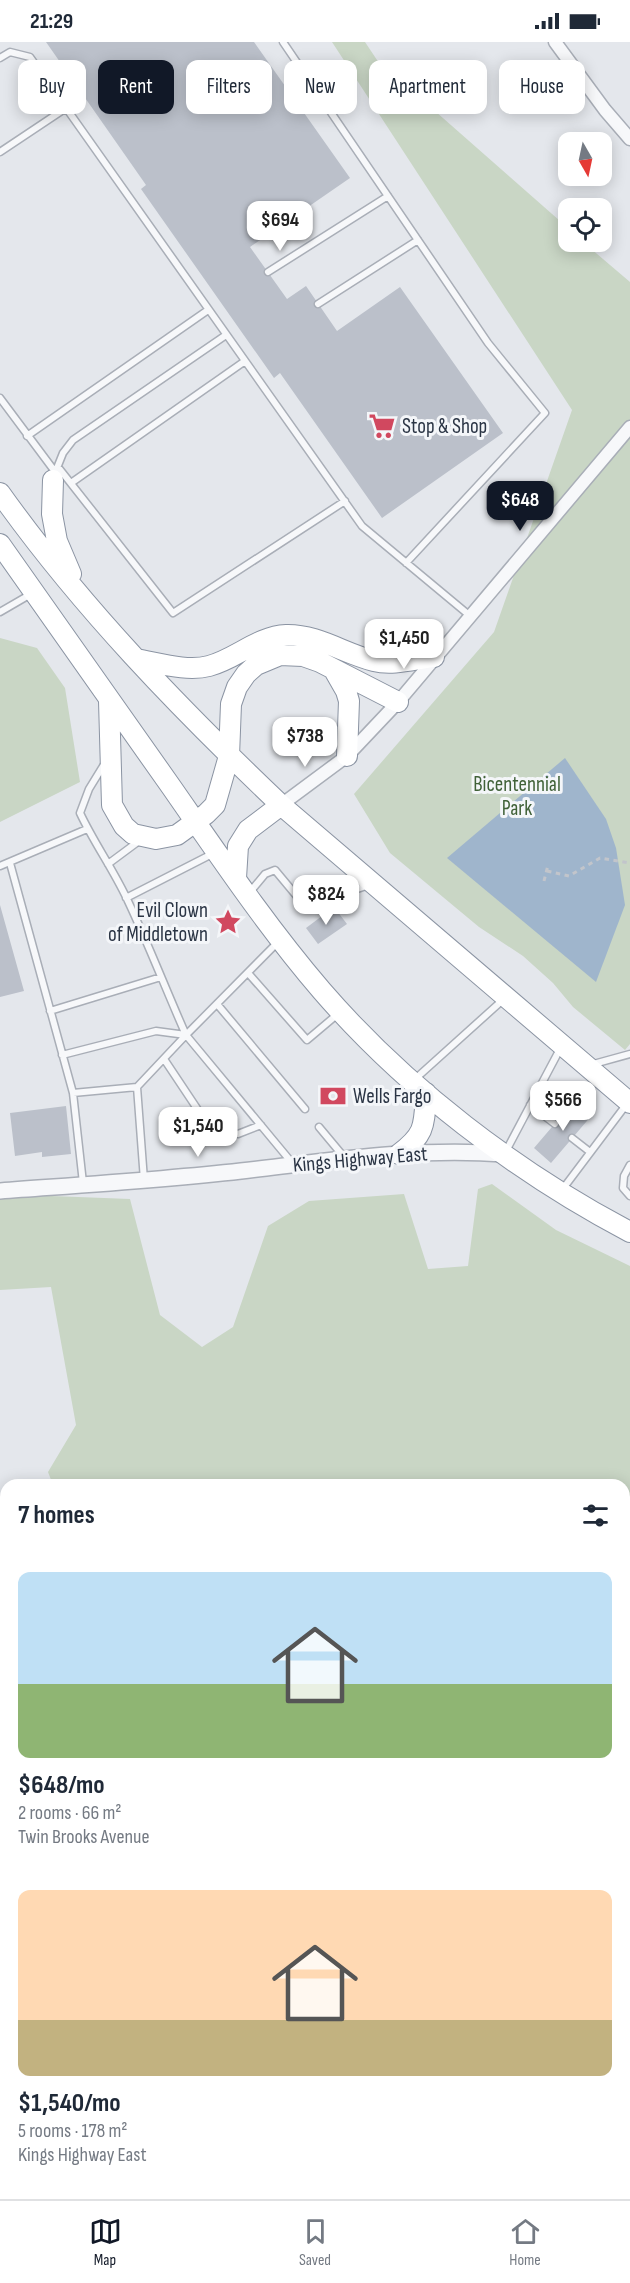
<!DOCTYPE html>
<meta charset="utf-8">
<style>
body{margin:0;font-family:"Sofia Sans Condensed",sans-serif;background:#f6f6f7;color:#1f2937;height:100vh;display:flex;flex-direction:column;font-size:22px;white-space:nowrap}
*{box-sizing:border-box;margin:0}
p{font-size:20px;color:#747a83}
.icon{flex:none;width:33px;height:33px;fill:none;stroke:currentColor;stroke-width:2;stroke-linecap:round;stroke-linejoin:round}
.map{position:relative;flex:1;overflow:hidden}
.details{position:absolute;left:0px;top:1437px;width:630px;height:720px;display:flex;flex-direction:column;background:#fff;border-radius:18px 18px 0 0;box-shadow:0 3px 15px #0003}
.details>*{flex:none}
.banner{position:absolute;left:18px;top:18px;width:594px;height:54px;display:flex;gap:12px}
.needle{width:39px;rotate:171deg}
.fabs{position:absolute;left:558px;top:90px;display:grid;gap:12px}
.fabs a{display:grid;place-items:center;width:54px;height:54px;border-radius:12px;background:#fff;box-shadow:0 3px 15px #0003;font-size:30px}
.price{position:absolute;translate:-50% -51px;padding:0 14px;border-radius:12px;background:#fff;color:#222;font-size:20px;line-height:39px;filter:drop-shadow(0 2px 3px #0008)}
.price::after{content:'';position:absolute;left:50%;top:36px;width:18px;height:14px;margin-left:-9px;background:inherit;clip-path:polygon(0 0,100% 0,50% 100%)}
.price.on{background:#111827;color:#fff}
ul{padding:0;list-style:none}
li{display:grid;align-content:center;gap:12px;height:318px;padding:0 18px}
li span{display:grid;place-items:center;height:186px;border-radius:12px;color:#555}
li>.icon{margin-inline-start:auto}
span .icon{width:108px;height:108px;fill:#fffc;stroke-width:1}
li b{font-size:26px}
h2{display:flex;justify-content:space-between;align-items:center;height:72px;padding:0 18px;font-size:26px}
.tag{padding:0 21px;border-radius:12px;background:#fff;box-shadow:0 3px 15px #0003;font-size:21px;line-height:54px}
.tag.on{background:#111827;color:#fff}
.status{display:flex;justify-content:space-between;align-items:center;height:42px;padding:0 30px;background:#fff;direction:ltr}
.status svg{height:16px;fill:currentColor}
.tabs{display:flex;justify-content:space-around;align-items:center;height:84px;border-top:2px solid #e0e1e3;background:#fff;font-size:16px;color:#747a83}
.tabs a{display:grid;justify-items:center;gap:3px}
.tabs .on{color:#111827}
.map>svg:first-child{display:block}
</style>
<div class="status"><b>21:29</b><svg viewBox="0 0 49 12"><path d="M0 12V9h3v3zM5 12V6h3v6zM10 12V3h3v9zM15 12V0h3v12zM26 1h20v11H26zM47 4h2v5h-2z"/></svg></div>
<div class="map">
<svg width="630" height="2157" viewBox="0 0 630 2157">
<rect width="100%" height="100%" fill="#e4e7ec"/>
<path fill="#c9d6c5" d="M 332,0 L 365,0 L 377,18 L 568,186 L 568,200 L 583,200 L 630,240 L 630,1002 L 625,1008 L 573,965 L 553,941 L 523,914 L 479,885 L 390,811 L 354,752 L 494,590 L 572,368 Z
M 0,596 L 37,606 L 65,646 L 80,740 L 0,780 Z
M 492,1142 L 556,1188 L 630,1224 L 630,1479 L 624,1487 L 624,1443 L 53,1443 L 48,1430 L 76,1383 L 51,1245 L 0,1248 L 0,1152 L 130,1157 L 160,1273 L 202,1305 L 233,1285 L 268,1184 L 309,1159 L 404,1152 L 428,1227 L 468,1224 L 478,1147 Z
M 630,1499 L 630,1582 L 624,1583 L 624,1500 Z
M 624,1904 L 630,1909 L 630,1958 L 624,1960 Z
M 6,1921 L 6,2151 L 361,2151 L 358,2157 L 0,2157 L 0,1922 Z
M 436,2151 L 564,2151 L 565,2157 L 440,2157 Z"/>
<path fill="#9fb5cc" d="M 565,716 L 606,777 L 616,806 L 625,863 L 596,940 L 447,816 Z"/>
<path fill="#bbc0ca" d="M 46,0 L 254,0 L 350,136 L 250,205 L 287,257 L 306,244 L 337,289 L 400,245 L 503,391 L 382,476 L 280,331 L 274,336 L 141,147 L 146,143 Z
M 0,863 L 24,949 L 0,955 Z
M 334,865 L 347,882 L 318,902 L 306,886 Z
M 575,1058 L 592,1073 L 551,1121 L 534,1106 Z
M 66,1064 L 71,1112 L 42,1115 L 42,1110 L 15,1114 L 10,1071 Z"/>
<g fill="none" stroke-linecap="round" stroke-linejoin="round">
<g stroke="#a9aeb7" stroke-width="9">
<path id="service" d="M 283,0 L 488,301 L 545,371 L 406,521
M 0,16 L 10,10 L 30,15 L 362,484 L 469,573
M 0,110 L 66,66
M 268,230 L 388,154
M 318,262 L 418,198
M 0,356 L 56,431
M 27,394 L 208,268
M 58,425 L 173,571 L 345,459
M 57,426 L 63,411 L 73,398 L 226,293
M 71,441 L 245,319
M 0,570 L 31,552
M 105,721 L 89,747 L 80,771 C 94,801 113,827 127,857 C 148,901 166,948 186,993
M 10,821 L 73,1051
M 108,822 L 139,799
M 0,824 L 87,787
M 250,850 L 265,832 L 275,828 L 300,858 L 316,861 L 369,843
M 126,856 L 214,811
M 278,900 L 186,993 L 293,1122
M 248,931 L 307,998 L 339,971
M 217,962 L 305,1067
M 50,969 L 161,935
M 62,1013 L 156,989 L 186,993
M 164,1017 L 212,1089 L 238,1092 L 261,1083
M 590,1023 L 630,1012
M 414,1038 L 505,956
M 530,1063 L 555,1082
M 319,1085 L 344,1115
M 572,1096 L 590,1110
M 506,1109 L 560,1007
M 630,1123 L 624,1134 L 623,1146 L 630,1154
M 144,1138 L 137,1045 L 186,993
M 83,1141 L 73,1051 L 137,1045
M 562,1148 L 626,1063
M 624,1607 L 630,1607
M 624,1657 L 630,1657"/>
</g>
<g stroke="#a9aeb7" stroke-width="15">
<path id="minor" d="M 555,0 L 605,68 L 630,97
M 281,763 L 347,714 L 398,660 L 630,385
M 0,1500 L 6,1510
M 0,1552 L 6,1550
M 0,1698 L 6,1695
M 0,1750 L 6,1754"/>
</g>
<g stroke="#a9aeb7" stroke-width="18">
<path id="tertiary" d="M 0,1149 C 80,1143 161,1138 241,1129 C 328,1119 416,1105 504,1112"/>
</g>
<g stroke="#8b94a3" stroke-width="22">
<path id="trunk" d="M 53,438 L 52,472 L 57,499 L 71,532
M 0,451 C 81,565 180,667 281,763 L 630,1061
M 0,502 C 57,584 115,665 172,746 C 220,815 267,885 322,949 C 406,1046 516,1130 630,1190
M 136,617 C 159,621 187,630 209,624 C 236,617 258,594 286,593 C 317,592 345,612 374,619 C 393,624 415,617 434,615
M 334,628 L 346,649 L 349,659 L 347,714
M 109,659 L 112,763 L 124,784 L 133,792 L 156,797 L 177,793 L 206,772 L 215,763 L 229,714 L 231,662 L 237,645 L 246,632 L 256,623 L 280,613 L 303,614 L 320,620 L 398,660
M 236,836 L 238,804 L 248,788 L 281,763
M 399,1112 C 426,1092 424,1083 426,1051"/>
</g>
<path stroke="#c2c5cb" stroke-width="3" stroke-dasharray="4.5 4.5" stroke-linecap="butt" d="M 547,829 L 569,834 L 600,816 L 630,821
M 544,839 L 548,823"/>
<use href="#service" stroke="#f7f8fa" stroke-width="6"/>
<use href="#minor" stroke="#f7f8fa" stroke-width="12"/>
<use href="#tertiary" stroke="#f7f8fa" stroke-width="15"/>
<use href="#trunk" stroke="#fff" stroke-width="20"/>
</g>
<defs>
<g id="supermarket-bare" transform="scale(2.07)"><path d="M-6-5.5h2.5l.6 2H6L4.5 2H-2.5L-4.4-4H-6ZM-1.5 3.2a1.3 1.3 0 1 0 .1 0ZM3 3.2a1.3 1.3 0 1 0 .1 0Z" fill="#d1485f" stroke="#f4f6f9" stroke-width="2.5" paint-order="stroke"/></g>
<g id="sight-bare" transform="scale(2.07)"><path d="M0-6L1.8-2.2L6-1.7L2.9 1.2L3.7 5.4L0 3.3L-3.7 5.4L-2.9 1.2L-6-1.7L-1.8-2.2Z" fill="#d1485f" stroke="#f4f6f9" stroke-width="2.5" paint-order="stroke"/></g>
<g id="bank-bare" transform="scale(2.07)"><path d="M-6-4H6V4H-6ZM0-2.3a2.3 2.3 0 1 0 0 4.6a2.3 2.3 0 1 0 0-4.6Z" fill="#d1485f" stroke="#f4f6f9" stroke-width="2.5" paint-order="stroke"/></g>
</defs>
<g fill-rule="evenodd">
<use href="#supermarket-bare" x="382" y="384"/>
<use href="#sight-bare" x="228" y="880"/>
<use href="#bank-bare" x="333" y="1054"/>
</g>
<g text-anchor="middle" stroke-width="6" stroke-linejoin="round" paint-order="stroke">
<g font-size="21" fill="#2b3545" stroke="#f4f6f9" text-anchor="start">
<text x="402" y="391">Stop &amp; Shop</text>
<text x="208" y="875" text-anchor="end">Evil Clown<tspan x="208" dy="24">of Middletown</tspan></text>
<text x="353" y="1061">Wells Fargo</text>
</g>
<g font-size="21" fill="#406138" stroke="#f4f6f9">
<text x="517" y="749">Bicentennial<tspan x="517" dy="24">Park</tspan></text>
</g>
<g font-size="21" fill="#2b3545" stroke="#f4f6f9">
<text transform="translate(360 1117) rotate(-5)" y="7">Kings Highway East</text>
</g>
</g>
</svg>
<div class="fabs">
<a><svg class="needle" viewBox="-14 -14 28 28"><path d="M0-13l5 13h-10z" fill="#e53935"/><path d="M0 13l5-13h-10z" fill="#747a83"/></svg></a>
<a><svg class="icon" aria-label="locate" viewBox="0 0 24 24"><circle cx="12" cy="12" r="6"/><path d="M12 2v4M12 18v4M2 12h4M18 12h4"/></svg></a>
</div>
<b class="price" style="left:280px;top:210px">$694</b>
<b class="price on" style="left:520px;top:490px">$648</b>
<b class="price" style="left:404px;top:628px">$1,450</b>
<b class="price" style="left:305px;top:726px">$738</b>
<b class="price" style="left:326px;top:884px">$824</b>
<b class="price" style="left:563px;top:1090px">$566</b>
<b class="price" style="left:198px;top:1116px">$1,540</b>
<div class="banner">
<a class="tag">Buy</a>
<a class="tag on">Rent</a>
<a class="tag">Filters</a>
<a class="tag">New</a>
<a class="tag">Apartment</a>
<a class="tag">House</a>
</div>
<section class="details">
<h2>7 homes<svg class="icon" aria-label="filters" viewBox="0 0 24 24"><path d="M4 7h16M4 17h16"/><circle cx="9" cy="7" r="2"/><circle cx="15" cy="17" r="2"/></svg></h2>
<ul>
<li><span style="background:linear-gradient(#bfe0f5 60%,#8fb573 0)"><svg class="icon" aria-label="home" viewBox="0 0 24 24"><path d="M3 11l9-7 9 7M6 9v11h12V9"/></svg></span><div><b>$648/mo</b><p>2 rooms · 66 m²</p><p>Twin Brooks Avenue</p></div></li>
<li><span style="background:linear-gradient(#ffd9b3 70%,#c2b280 0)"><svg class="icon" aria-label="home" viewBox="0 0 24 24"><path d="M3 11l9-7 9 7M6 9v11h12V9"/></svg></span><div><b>$1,540/mo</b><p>5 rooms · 178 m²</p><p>Kings Highway East</p></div></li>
</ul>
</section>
</div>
<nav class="tabs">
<a class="on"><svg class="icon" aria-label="map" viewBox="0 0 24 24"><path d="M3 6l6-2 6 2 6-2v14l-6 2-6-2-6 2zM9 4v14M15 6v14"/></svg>Map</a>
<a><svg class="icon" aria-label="saved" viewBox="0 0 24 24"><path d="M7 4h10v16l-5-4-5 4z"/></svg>Saved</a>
<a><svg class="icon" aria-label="home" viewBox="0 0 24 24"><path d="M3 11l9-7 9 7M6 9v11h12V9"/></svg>Home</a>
</nav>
